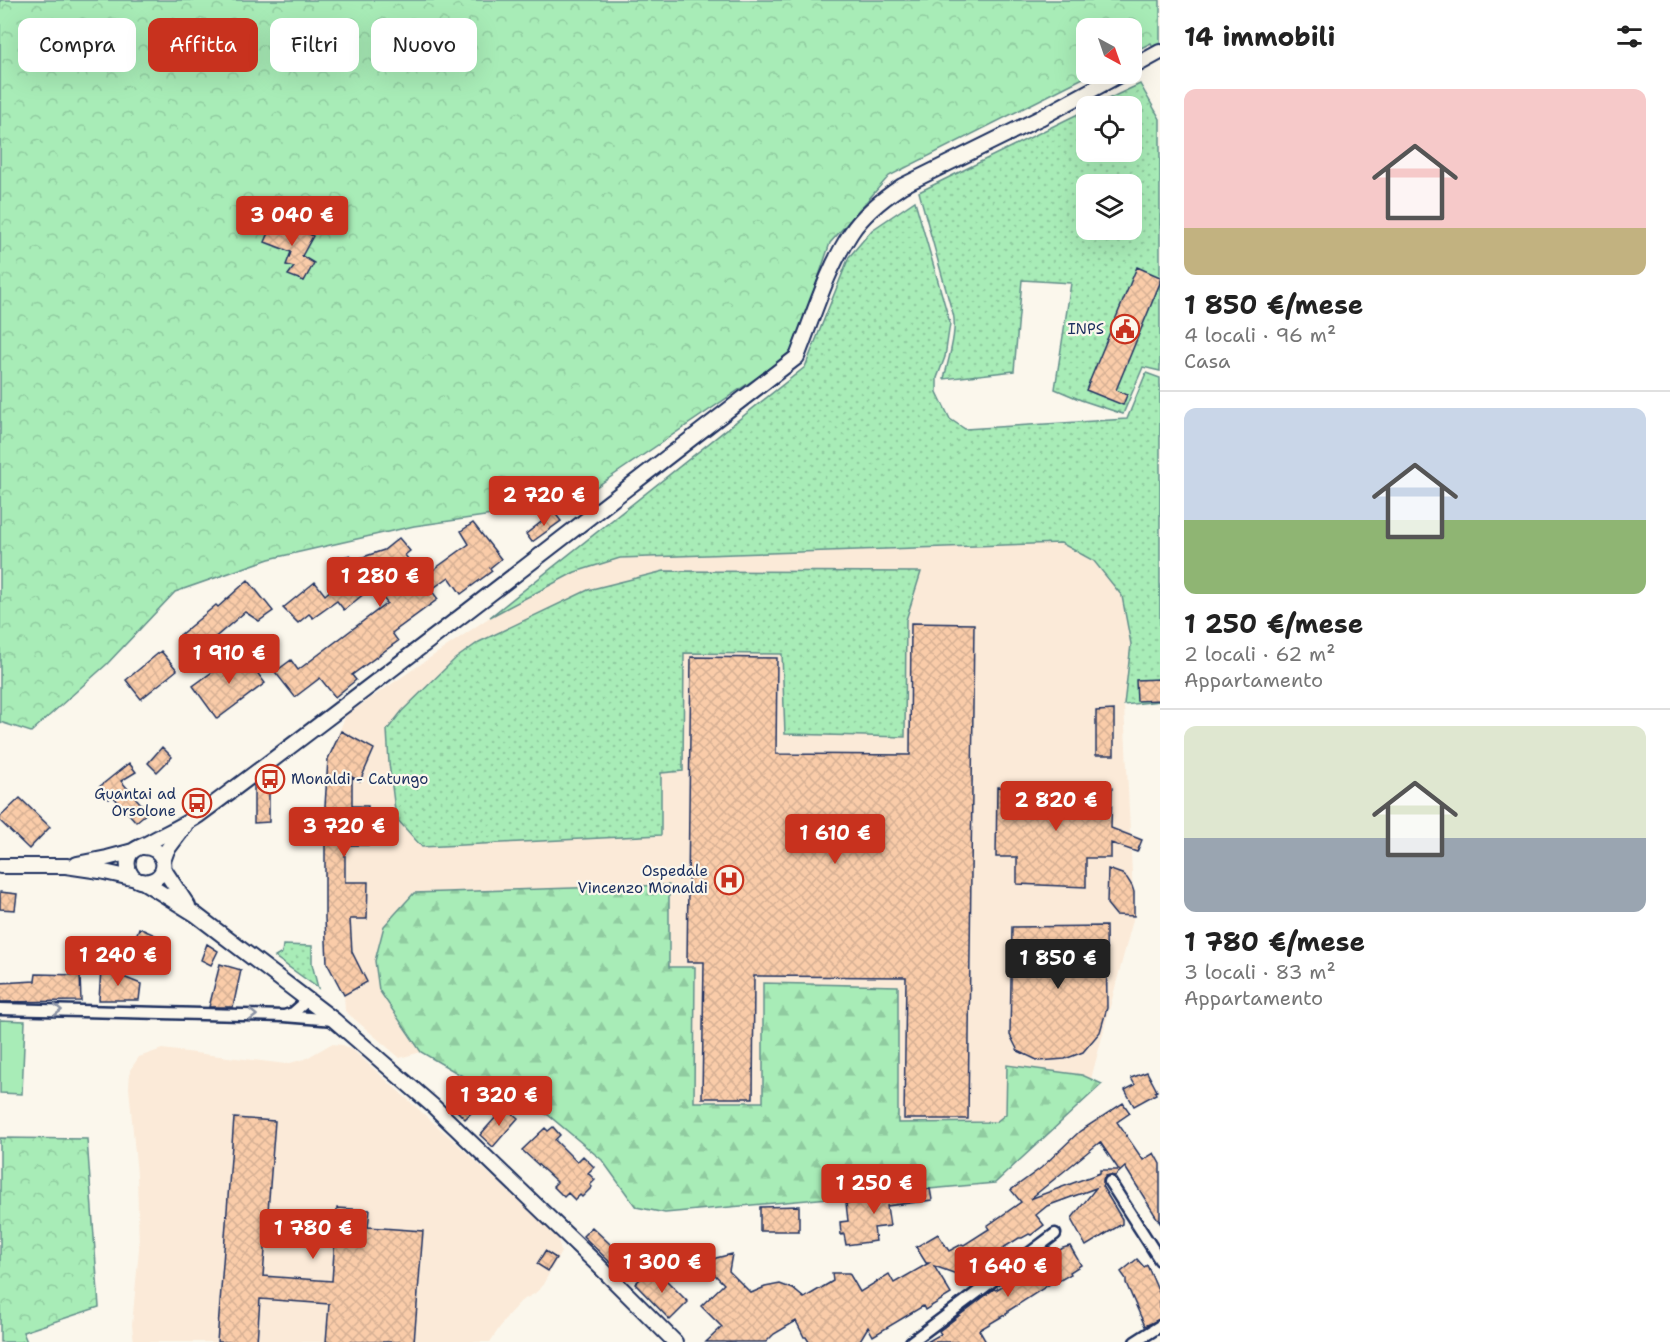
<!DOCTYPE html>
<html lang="it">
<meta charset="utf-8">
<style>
body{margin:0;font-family:"Shantell Sans",sans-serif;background:#f6f6f6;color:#222;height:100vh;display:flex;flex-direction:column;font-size:22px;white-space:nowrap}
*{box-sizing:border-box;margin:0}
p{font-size:20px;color:#767676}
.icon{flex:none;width:33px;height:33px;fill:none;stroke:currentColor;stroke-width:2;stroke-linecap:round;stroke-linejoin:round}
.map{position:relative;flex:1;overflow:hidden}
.panel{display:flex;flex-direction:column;background:#fff;width:510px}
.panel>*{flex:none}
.banner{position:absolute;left:18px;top:18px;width:570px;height:54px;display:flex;gap:12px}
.needle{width:39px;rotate:140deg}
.fabs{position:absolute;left:1076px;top:18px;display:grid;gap:12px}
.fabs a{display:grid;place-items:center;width:66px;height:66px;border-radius:12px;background:#fff;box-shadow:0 6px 24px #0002;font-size:30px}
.price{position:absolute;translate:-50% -51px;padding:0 14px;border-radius:6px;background:#c8321e;color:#fff;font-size:20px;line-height:39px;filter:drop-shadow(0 2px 3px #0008)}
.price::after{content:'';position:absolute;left:50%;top:36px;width:18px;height:14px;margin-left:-9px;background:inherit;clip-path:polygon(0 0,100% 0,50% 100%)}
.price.selected{background:#222;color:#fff}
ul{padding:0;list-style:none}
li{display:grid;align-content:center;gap:12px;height:318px;padding:0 24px}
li+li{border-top:2px solid #e0e0e0}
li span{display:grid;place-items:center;height:186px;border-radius:12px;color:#555}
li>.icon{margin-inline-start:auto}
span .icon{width:108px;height:108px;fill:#fffc;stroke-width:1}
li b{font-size:26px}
h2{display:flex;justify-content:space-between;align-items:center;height:72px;padding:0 24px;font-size:26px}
.pill{padding:0 21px;border-radius:12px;background:#fff;box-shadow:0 6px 24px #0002;font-size:21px;line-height:54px}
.pill.selected{background:#c8321e;color:#fff}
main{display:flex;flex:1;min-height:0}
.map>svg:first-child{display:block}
</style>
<main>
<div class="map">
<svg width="1160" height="1342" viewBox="0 0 1160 1342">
<defs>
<pattern id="grass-dots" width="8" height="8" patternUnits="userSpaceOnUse" patternTransform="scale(1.5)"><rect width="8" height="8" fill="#a8ecb7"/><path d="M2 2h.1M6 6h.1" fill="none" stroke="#90cba0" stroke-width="1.8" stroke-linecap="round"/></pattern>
<pattern id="forest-firs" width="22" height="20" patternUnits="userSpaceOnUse" patternTransform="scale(1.5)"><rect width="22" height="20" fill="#a8ecb7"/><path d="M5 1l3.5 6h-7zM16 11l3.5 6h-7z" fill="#90cba0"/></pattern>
<pattern id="park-crowns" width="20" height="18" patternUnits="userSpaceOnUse" patternTransform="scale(1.5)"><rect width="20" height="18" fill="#a8ecb7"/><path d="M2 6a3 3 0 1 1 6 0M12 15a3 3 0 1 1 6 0" fill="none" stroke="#90cba0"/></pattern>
<pattern id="building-cross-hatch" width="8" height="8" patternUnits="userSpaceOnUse" patternTransform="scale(1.5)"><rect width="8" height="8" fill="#facca9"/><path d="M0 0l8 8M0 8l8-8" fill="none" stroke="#d6b094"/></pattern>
</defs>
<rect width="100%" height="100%" fill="#fbf7ec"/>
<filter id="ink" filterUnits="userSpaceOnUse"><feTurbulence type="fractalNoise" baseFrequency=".0167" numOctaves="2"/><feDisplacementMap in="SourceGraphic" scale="12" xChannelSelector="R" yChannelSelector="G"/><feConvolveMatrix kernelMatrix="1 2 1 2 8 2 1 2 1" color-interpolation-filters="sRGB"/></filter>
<g filter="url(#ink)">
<path fill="#fbead8" d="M 1061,543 L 1094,561 L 1122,596 L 1131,644 L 1124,705 L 1134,916 L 1091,1079 L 995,1183 L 636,1207 L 602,1160 L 548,1115 L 476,1084 L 421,1052 L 400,1058 L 345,1011 L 344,995 L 327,963 L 325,845 L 328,759 L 346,715 L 490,617 L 575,572 L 620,558 Z
M 331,1044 L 343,1045 L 353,1050 L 455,1142 L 558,1238 L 561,1252 L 541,1288 L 534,1294 L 521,1301 L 508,1315 L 490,1342 L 134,1342 L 132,1325 L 139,1249 L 137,1175 L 129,1088 L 130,1070 L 139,1057 L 162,1049 L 286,1064 L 305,1059 Z"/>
<path fill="url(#grass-dots)" stroke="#628e8a" stroke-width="1.5" fill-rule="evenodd" d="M 1140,84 L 1160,119 L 1160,371 L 1143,367 L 1123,414 L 1081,400 L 1055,389 L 1071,283 L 1022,280 L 1014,371 L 944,379 C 948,361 960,324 951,308 L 919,192 L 1086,110 L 1086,152 L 1131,152 L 1131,106 L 1093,106 ZM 1086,184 L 1131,184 L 1131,230 L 1086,230 Z
M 915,201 L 950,323 L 945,357 L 937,378 L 937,392 L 950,419 L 965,429 L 1127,419 L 1146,373 L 1160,378 L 1160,701 L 1124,705 L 1131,644 L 1122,596 L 1094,561 L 1061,543 L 620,558 L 575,572 L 490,617 L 805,367 L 849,257 L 872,230 Z
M 664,571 L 921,572 L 906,620 L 905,737 L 785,734 L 782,654 L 684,653 L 683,771 L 661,773 L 661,835 L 422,847 L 396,818 L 389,763 L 387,730 L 402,711 L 455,659 L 479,642 L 588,590 Z
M 283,945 L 312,946 L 312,964 L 318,988 L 275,957 L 282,953 Z"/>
<path fill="url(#forest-firs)" stroke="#628e8a" stroke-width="1.5" d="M 669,885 L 669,967 L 695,967 L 694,1102 L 763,1102 L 763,983 L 898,986 L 898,1123 L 996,1122 L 1006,1114 L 1007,1065 L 1082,1075 L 1102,1084 L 995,1183 L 665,1213 L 636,1207 L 602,1160 L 548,1115 L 476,1084 L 421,1052 L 379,990 L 375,961 L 384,926 L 414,893 Z"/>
<path fill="url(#park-crowns)" stroke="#628e8a" stroke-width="1.5" d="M 0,0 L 1160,0 L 1160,59 L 1151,43 L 1131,53 L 1131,28 L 1086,28 L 1086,74 L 1091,74 L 889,176 L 830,243 L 793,353 L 571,504 L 414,526 L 269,559 L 175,592 L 107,664 L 31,732 L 0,722 Z
M 0,1138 L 87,1139 L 99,1307 L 23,1332 L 27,1342 L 0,1342 Z"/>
<path fill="#a8ecb7" stroke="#628e8a" stroke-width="1.5" d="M 0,1020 L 25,1021 L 22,1094 L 0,1093 Z"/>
<path fill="url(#building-cross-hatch)" stroke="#1b2f5e" stroke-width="1.5" fill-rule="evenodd" d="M 276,217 L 313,236 L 302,256 L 314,263 L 304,281 L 288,275 L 294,267 L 286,265 L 291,252 L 265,242 Z
M 1137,267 L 1160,277 L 1160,283 L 1116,390 L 1127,395 L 1123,405 L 1086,390 Z
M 554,512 L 561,521 L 532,542 L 526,534 Z
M 473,523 L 501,559 L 490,568 L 492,571 L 461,594 L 449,577 L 431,590 L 438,599 L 392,633 L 398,641 L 352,675 L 356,680 L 335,697 L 320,678 L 295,697 L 275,672 L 291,660 L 298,670 L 387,603 L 382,597 L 393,589 L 373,565 L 351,578 L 365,593 L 344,610 L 337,601 L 313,618 L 309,614 L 298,623 L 283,608 L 315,582 L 325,595 L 348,575 L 337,559 L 350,555 L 354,560 L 384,550 L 399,538 L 410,551 L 405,555 L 422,578 L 469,544 L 461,531 Z
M 248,580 L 273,611 L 259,621 L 245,612 L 198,652 L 180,635 L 216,605 L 218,607 Z
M 911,623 L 974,624 L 968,1119 L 904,1119 L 906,977 L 754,976 L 753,1098 L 702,1098 L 704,962 L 687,962 L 691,657 L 777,658 L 776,754 L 910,755 Z
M 161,651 L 177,670 L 141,699 L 126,680 Z
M 241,651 L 265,683 L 217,719 L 193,686 Z
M 1160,679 L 1160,700 L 1137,701 L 1136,680 Z
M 1114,710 L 1114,755 L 1096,755 L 1096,711 Z
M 341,731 L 374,749 L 360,781 L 352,777 L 352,806 L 368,806 L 368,845 L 345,845 L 345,882 L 368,882 L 367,919 L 350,919 L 352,952 L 367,982 L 344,995 L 327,963 L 325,918 L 325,806 L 328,759 Z
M 162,747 L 172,757 L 157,772 L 148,763 Z
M 129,763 L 136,772 L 121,781 L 148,812 L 136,822 L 112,795 L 109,799 L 99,787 Z
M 255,784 L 269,784 L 269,822 L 254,823 L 254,785 Z
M 997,787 L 1112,788 L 1111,828 L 1142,840 L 1137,852 L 1111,843 L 1111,858 L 1086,858 L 1086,887 L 1017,884 L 1017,857 L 996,857 Z
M 20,798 L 50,827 L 29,849 L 0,821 L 0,817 Z
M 1108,869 L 1122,874 L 1127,878 L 1132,886 L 1134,892 L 1134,916 L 1116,915 L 1107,904 Z
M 0,892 L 17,894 L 15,910 L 0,909 Z
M 1106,926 L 1107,1008 L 1100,1032 L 1083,1052 L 1065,1059 L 1039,1061 L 1018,1051 L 1010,1035 L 1012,927 Z
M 139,928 L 164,939 L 159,949 L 135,939 Z
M 207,944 L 218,951 L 211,965 L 201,960 Z
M 220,964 L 241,970 L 233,1007 L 209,1007 Z
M 101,968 L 141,984 L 139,1000 L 99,1000 Z
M 36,974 L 80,975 L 81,1001 L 0,1002 L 0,983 L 35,981 Z
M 1147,1072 L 1157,1091 L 1155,1092 L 1156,1094 L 1134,1106 L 1125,1090 L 1135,1085 L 1131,1078 Z
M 458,1094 L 468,1099 L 477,1107 L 465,1119 L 449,1103 Z
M 1123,1103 L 1130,1113 L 1117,1122 L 1143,1160 L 1154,1153 L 1160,1164 L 1160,1223 L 1125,1167 L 1115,1176 L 1110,1175 L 1106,1176 L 1103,1179 L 1103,1185 L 1102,1186 L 1122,1219 L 1122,1224 L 1086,1246 L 1072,1221 L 1072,1218 L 1096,1188 L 1047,1206 L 1036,1215 L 1044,1225 L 1031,1235 L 1029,1234 L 1022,1238 L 1019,1238 L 1003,1248 L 1006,1252 L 973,1272 L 970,1271 L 962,1276 L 934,1266 L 951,1294 L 925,1310 L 923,1306 L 873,1336 L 868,1327 L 859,1342 L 809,1342 L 806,1337 L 804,1337 L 796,1321 L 774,1334 L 766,1342 L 706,1342 L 722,1327 L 701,1306 L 724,1284 L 707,1267 L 716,1258 L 732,1254 L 729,1271 L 751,1293 L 765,1287 L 780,1284 L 793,1289 L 804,1298 L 833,1281 L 832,1273 L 849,1273 L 860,1292 L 889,1274 L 894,1283 L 929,1263 L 926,1263 L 916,1247 L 938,1234 L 949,1251 L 962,1244 L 964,1245 L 989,1229 L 987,1226 L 1021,1202 L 1011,1190 L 1041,1168 L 1080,1131 ZM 1100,1142 L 1119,1170 L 1100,1170 L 1100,1173 L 1030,1199 Z
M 505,1107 L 518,1118 L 493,1147 L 480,1135 Z
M 234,1118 L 275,1121 L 263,1276 L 332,1281 L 337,1208 L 370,1210 L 368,1227 L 423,1231 L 414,1342 L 326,1342 L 329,1304 L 260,1299 L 257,1342 L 217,1342 Z
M 553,1127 L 560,1135 L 555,1140 L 577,1162 L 583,1156 L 594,1167 L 588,1173 L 595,1180 L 590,1185 L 592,1187 L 582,1197 L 580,1195 L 575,1200 L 568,1193 L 564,1197 L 553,1186 L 557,1182 L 522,1150 L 545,1128 L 548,1131 Z
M 930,1189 L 932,1200 L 887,1206 L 890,1226 L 874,1228 L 876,1241 L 846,1245 L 844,1234 L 841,1235 L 840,1222 L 848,1221 L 846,1203 Z
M 799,1206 L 799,1231 L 760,1231 L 760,1207 Z
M 592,1227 L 626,1259 L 617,1269 L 583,1236 Z
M 1070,1246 L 1081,1265 L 1070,1272 L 1071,1274 L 1057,1282 L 1056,1280 L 1008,1311 L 1008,1313 L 979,1330 L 986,1342 L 927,1342 L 941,1334 L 939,1331 L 994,1289 L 996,1290 L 1063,1248 Z
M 545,1251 L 556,1258 L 548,1271 L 537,1264 Z
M 1137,1259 L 1144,1267 L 1147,1265 L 1160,1295 L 1160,1319 L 1145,1326 L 1126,1283 L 1126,1279 L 1121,1272 Z
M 650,1269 L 662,1281 L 664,1278 L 688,1302 L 670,1320 L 635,1284 Z"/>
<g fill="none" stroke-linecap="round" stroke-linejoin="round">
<g stroke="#1b2f5e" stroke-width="15">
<path id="minor" d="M 0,1009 L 284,1016 L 293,1013 L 309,999
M 284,1016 L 334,1020
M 1110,1182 L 1160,1260
M 911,1342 L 1055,1234
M 1135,1342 L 1160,1326"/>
</g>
<g stroke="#1b2f5e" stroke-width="18">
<path id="tertiary" d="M 1131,68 L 1160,52
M 141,847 C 166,845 172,876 149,881 C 143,883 136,881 132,876 C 126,869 126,857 133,851 C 138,847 145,845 150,842 C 166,833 183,826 199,815 C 401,665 598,510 797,357 C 813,317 827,269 851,233 C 862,216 884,198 902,186 L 1040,118 L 1121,74
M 163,861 L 167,850 L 185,826
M 77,864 L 107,858 L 133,851
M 0,866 L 66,866 L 100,871 L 136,879
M 163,868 L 188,906
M 142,881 L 195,914 L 334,1020 L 433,1106 L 595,1262 L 675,1342"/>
</g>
<use href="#minor" stroke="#fbf7ec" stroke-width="10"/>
<use href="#tertiary" stroke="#fbf7ec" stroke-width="14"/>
</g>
<defs><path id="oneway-chevron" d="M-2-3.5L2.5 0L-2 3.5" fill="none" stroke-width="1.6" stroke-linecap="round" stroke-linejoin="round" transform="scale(1.5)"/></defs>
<g stroke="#8b93a5">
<use href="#oneway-chevron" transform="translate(58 1010) rotate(1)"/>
<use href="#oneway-chevron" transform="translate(253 1015) rotate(1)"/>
</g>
</g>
<defs>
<g id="civic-ring" transform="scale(1.5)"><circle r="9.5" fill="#fbf7ec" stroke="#c8321e" stroke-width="1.5"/><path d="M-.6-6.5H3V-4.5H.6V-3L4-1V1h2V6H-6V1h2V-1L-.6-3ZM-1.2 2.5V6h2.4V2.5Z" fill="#c8321e"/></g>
<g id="bus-ring" transform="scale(1.5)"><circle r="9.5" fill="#fbf7ec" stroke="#c8321e" stroke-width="1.5"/><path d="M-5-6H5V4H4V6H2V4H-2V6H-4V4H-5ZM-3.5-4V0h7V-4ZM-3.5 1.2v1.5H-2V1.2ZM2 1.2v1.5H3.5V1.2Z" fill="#c8321e"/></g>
<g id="hospital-ring" transform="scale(1.5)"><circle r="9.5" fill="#fbf7ec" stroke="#c8321e" stroke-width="1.5"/><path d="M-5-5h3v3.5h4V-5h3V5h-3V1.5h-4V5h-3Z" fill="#c8321e"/></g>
</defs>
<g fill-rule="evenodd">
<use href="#civic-ring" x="1125" y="329"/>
<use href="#bus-ring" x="270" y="779"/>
<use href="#bus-ring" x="197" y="803"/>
<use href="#hospital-ring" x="729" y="880"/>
</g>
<g text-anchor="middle" stroke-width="4.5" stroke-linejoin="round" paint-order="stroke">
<g font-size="15" fill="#1b2f5e" stroke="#fbf7ec" text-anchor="end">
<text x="1104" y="334">INPS</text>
<text x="291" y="784" text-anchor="start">Monaldi - Catungo</text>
<text x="176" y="799">Guantai ad<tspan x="176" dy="17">Orsolone</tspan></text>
<text x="708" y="876">Ospedale<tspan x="708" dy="17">Vincenzo Monaldi</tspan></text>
</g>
</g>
</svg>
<div class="fabs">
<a><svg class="needle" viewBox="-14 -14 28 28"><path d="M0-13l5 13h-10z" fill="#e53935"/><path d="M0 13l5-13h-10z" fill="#767676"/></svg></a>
<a><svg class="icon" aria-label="locate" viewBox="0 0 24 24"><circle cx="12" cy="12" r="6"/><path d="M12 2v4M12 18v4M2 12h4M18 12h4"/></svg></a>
<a><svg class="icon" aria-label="layers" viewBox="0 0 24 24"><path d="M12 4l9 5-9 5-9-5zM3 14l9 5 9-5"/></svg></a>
</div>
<b class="price" style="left:292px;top:247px">3 040 €</b>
<b class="price" style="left:544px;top:527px">2 720 €</b>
<b class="price" style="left:380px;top:608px">1 280 €</b>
<b class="price" style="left:229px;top:685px">1 910 €</b>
<b class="price" style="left:1056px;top:832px">2 820 €</b>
<b class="price" style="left:344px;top:858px">3 720 €</b>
<b class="price" style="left:835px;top:865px">1 610 €</b>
<b class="price" style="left:118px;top:987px">1 240 €</b>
<b class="price selected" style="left:1058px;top:990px">1 850 €</b>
<b class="price" style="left:499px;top:1127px">1 320 €</b>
<b class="price" style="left:874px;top:1215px">1 250 €</b>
<b class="price" style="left:313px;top:1260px">1 780 €</b>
<b class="price" style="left:662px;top:1294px">1 300 €</b>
<b class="price" style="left:1008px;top:1298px">1 640 €</b>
<div class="banner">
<a class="pill">Compra</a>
<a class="pill selected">Affitta</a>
<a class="pill">Filtri</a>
<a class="pill">Nuovo</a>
</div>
</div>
<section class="panel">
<h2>14 immobili<svg class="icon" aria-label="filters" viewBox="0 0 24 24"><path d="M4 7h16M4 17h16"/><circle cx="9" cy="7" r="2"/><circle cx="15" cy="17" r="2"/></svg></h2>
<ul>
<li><span style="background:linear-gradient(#f6c9c9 75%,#c2b280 0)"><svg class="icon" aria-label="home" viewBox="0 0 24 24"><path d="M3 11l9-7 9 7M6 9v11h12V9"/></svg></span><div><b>1 850 €/mese</b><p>4 locali · 96 m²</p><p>Casa</p></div></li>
<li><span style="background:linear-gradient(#c9d6e8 60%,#8fb573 0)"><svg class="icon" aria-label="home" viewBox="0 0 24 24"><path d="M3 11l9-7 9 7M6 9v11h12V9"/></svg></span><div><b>1 250 €/mese</b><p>2 locali · 62 m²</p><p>Appartamento</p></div></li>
<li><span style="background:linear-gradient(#dfe7d0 60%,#9aa5b1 0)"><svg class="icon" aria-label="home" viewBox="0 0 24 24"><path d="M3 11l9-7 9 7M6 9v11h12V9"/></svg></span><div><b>1 780 €/mese</b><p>3 locali · 83 m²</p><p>Appartamento</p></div></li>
</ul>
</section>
</main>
